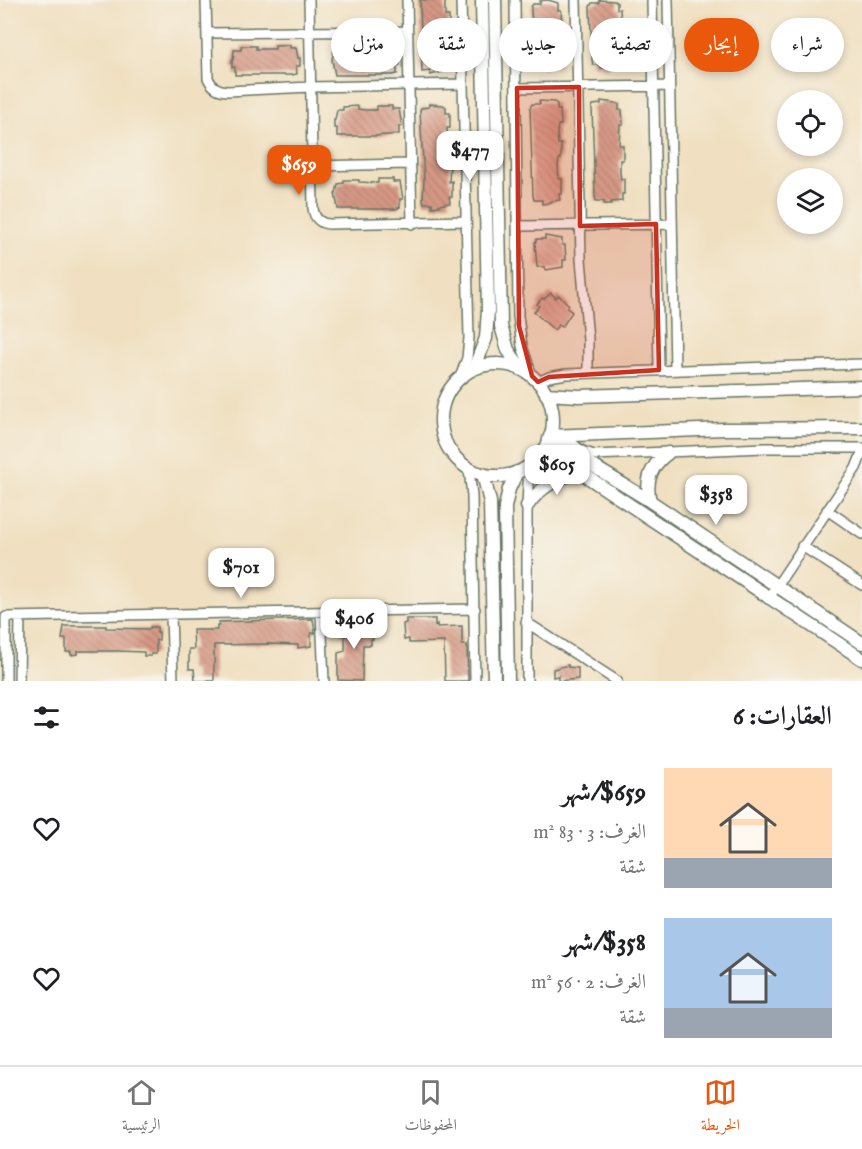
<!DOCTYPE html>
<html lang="ar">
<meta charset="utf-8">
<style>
body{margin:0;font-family:"IM FELL English",Amiri,serif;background:#f6f6f6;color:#202124;direction:rtl;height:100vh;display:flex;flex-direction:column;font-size:22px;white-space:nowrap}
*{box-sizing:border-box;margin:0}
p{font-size:20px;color:#757577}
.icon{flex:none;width:33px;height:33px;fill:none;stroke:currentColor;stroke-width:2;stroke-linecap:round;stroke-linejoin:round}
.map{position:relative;height:681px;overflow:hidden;direction:ltr}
.panel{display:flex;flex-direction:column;background:#fff;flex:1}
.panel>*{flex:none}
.banner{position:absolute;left:18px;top:18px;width:826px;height:54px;direction:rtl;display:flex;gap:12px}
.tools{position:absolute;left:777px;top:90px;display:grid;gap:12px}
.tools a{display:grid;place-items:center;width:66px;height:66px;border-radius:50%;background:#fff;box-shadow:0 3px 9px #0003;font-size:30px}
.price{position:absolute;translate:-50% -51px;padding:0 14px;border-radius:12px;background:#fff;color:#222;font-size:20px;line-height:39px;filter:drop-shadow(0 2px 3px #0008)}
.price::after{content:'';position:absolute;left:50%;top:36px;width:18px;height:14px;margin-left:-9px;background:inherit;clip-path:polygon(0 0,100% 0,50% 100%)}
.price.current{background:#ea580c;color:#fff}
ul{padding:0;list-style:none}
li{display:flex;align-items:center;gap:18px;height:150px;padding:0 30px}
li span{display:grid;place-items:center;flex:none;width:168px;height:120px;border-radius:0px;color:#555}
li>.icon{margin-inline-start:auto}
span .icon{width:72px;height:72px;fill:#fffc;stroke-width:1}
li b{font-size:26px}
h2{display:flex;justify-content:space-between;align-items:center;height:72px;padding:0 30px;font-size:26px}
.pill{padding:0 21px;border-radius:27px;background:#fff;box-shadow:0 3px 9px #0003;font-size:21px;line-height:54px}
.pill.current{background:#ea580c;color:#fff}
.dock{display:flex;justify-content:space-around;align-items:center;height:84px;border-top:2px solid #e0e0e0;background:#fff;font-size:16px;color:#757577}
.dock a{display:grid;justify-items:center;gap:3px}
.dock .current{color:#ea580c}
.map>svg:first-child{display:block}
</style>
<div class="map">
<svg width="862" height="681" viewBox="0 0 862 681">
<defs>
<pattern id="building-back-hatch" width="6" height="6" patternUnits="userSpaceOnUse" patternTransform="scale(1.5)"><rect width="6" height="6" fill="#d79985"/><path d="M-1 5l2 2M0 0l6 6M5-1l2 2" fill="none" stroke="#ae7e6e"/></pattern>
</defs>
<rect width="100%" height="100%" fill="#f7f3e8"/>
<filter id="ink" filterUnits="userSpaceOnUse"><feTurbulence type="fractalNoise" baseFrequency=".0167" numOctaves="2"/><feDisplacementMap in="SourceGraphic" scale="12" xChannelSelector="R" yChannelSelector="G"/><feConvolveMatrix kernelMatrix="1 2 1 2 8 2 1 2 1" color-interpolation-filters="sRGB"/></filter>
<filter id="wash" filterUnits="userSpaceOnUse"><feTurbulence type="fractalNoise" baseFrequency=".008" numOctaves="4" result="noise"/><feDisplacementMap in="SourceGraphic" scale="24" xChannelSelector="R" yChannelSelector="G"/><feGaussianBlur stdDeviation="1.35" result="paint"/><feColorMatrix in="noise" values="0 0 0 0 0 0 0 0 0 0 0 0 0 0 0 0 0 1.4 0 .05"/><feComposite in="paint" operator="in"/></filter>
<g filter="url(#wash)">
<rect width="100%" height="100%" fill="#f0e0c1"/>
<g id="blocks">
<path fill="url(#building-back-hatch)" d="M 420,0 L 445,0 L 445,16 L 449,16 L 449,30 L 446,31 L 446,50 L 450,50 L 450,65 L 447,65 L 447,71 L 430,75 L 430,71 L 422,72 Z
M 548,0 L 558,3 L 558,10 L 561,10 L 562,25 L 559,25 L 558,31 L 559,44 L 562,44 L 563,59 L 560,59 L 560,66 L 542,69 L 542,66 L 534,66 L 533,61 L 531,7 L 533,4 L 540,4 L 540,1 Z
M 599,0 L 614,1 L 617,3 L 617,9 L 620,9 L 621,24 L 618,24 L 617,31 L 618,43 L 621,43 L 621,58 L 619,58 L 619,65 L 608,66 L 609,68 L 601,68 L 601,65 L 593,65 L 592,60 L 590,7 L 592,3 L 599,3 Z
M 290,45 L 290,48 L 296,48 L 298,58 L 300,58 L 300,66 L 296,66 L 297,74 L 292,75 L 235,75 L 235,67 L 232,67 L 232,60 L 233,60 L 234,50 L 241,50 L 241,46 L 256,46 L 256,49 L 275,49 L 275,46 Z
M 390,45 L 390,48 L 397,48 L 398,58 L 400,58 L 400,65 L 397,66 L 397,74 L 392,75 L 335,75 L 332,60 L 334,50 L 341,50 L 341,46 L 356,46 L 356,49 L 375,49 L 375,46 Z
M 539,101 L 554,102 L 557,104 L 557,110 L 560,110 L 561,125 L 558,125 L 557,132 L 558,144 L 561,144 L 561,159 L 559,159 L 558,166 L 559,179 L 562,179 L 562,194 L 559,194 L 560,200 L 549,202 L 549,203 L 542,204 L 542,200 L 534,200 L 533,196 L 530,108 L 532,104 L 540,104 Z
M 601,101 L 615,103 L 619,104 L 619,110 L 622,110 L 623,125 L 620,125 L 619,145 L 623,145 L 623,160 L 620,160 L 620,173 L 621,179 L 624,179 L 624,194 L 622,194 L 622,201 L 611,202 L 611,204 L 604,204 L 604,201 L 596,201 L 595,196 L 592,108 L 593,105 L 601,104 Z
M 429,104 L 443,105 L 446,107 L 446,113 L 450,113 L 450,128 L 447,128 L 448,147 L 451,147 L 449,182 L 452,181 L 452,197 L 449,197 L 450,203 L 439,205 L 439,206 L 432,207 L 432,203 L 424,203 L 423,199 L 424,179 L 420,111 L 421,108 L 429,107 Z
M 358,106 L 358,109 L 365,110 L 377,110 L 377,106 L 392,106 L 392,109 L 399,109 L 402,126 L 399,126 L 399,134 L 375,136 L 337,136 L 337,128 L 334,128 L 334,120 L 335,120 L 337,110 L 343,110 L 343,107 Z
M 378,179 L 393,179 L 393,182 L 400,182 L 403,199 L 400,199 L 400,207 L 396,209 L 338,209 L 335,193 L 336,193 L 338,184 L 344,183 L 344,180 L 359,180 L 359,182 L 378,183 Z
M 545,236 L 562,239 L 562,245 L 565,245 L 566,260 L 563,260 L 563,267 L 546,270 L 545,267 L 537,267 L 535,243 L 537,239 L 545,239 Z
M 551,293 L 556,298 L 558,295 L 564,300 L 569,305 L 567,308 L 572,312 L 562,327 L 559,325 L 554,330 L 534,312 L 539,306 L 537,304 L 542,298 L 544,299 Z
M 313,619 L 315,633 L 311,633 L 311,646 L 298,648 L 298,645 L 270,644 L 214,645 L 214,681 L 195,681 L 194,669 L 189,669 L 189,649 L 194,649 L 193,630 L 217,630 L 217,626 L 219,626 L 219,622 Z
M 406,619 L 435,619 L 435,626 L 437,624 L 437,627 L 462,626 L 462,645 L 467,645 L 468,681 L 445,681 L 444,642 L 409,643 L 409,639 L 404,640 L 403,624 L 406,623 Z
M 373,621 L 373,639 L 371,639 L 371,645 L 363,645 L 362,681 L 338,680 L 338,653 L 345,651 L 345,635 L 341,635 L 343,622 Z
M 64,626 L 106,626 L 106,628 L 150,629 L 150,627 L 157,627 L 157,632 L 159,632 L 159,640 L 156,640 L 156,654 L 151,654 L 151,656 L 144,656 L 144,652 L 117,651 L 78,651 L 78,654 L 71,655 L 71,652 L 66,652 L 66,639 L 62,639 Z
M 568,665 L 568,667 L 578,668 L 578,679 L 558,681 L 558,676 L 553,677 L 553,669 Z"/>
</g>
</g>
<g filter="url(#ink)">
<use href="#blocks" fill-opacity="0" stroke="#687665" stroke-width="1.5"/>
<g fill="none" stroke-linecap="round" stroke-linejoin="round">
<g stroke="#687665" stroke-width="12">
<path id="minor" d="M 206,0 L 208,78 C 212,87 218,91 228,91 L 311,87 L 463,84
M 309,0 L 313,208 C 314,218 320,224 330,224 L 466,221
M 407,0 L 412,224
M 515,0 L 518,316 L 522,346 L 532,376
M 576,0 L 581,259 L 588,340 L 588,373
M 652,0 L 659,370
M 668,0 L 675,370
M 207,33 L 407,31
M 517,88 L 669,86
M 312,166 L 410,164
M 517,226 L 671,224
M 460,378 L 467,358 L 469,338 L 461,0
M 538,382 L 549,377 L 566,374 L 862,364
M 563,436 L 582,451 L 594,455 L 764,448 L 862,448
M 469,469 L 472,496 L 475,681
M 827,510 L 862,534
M 802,546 L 862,585
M 768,599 L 856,468 L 862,453
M 321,612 L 324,681
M 171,614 L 173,681
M 526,622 L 617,681
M 6,681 L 6,617 L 475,609
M 19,681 L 20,617
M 527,681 L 527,506 L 529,466"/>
</g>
<g stroke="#687665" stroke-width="15">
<path id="tertiary" d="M 495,0 L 501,326 L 508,350 L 522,370
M441 420a56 56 0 1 1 112 0a56 56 0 1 1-112 0Z
M 474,369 L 486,338 L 488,310 L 482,0
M 546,394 L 579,396 L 862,387
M 550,436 L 724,429 L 862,428
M 549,439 L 650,501 L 862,643
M 540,455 L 561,461 L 580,472 L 862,659
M 483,474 L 490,502 L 494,681
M 650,501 C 645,481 651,465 668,453
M 527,506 C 540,487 557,477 580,472
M 508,681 L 505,507 L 509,489 L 517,472"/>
</g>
<use href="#minor" stroke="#fff" stroke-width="9"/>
<use href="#tertiary" stroke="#fff" stroke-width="12"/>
</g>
</g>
<path fill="#c8321e" fill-opacity="0.2" stroke="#c8321e" stroke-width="4.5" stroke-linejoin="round" d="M 579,87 L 580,226 L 656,224 L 659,370 L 549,377 L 538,382 L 532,376 L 519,326 L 517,88 Z"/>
</svg>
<div class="tools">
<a><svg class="icon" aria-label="locate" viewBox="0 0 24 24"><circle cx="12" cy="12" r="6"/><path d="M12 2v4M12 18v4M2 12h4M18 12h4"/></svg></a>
<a><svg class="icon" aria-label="layers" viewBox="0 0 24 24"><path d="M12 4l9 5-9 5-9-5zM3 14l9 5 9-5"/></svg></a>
</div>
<b class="price" style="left:470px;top:182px">$477</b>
<b class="price current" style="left:299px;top:196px">$659</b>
<b class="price" style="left:557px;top:496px">$605</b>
<b class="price" style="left:716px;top:526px">$358</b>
<b class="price" style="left:241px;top:599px">$701</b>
<b class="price" style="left:354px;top:650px">$406</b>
<div class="banner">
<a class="pill">شراء</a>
<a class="pill current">إيجار</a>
<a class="pill">تصفية</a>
<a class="pill">جديد</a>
<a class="pill">شقة</a>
<a class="pill">منزل</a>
</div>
</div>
<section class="panel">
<h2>العقارات: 6<svg class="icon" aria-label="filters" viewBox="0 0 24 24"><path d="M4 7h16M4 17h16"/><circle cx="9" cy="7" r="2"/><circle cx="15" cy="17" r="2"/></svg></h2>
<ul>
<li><span style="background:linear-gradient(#ffd9b3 75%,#9aa5b1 0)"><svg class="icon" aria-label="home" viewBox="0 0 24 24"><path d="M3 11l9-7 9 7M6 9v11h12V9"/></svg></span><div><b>$659/شهر</b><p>الغرف: 3 · 83 m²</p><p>شقة</p></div><svg class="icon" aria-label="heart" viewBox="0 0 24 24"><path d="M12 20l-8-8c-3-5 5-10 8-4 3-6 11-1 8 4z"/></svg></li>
<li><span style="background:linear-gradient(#a9c7e8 75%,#9aa5b1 0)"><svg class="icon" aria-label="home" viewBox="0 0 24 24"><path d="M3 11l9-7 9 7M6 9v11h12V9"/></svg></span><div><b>$358/شهر</b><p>الغرف: 2 · 56 m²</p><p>شقة</p></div><svg class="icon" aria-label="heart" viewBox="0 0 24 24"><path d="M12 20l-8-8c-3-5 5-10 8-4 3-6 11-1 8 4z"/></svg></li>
</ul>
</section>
<nav class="dock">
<a class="current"><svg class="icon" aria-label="map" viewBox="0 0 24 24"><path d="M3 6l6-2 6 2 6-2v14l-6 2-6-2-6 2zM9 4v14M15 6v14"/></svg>الخريطة</a>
<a><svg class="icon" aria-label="saved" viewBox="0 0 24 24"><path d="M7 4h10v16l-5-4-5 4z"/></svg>المحفوظات</a>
<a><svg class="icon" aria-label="home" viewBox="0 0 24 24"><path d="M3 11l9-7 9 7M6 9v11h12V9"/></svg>الرئيسية</a>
</nav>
